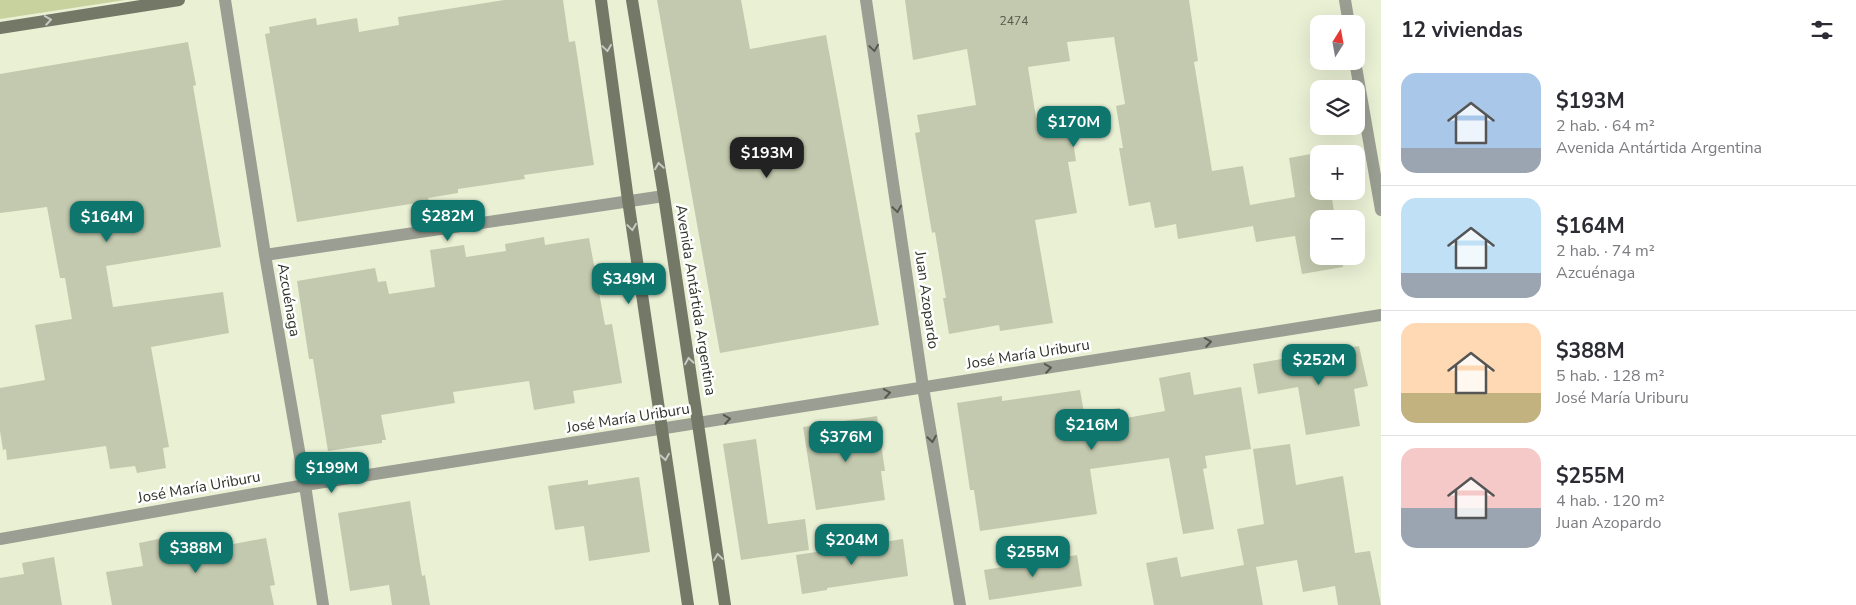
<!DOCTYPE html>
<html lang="es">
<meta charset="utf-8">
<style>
body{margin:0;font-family:"Nunito Sans",sans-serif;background:#f2f2f3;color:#2b2b33;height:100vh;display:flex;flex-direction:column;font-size:19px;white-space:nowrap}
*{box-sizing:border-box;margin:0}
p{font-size:16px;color:#7c7c81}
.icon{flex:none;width:28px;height:28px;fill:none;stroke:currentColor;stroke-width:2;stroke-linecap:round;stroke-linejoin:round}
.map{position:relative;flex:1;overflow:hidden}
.drawer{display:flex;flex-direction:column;background:#fff;width:475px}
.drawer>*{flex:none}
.needle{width:32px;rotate:11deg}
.controls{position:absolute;left:1310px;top:15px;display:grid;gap:10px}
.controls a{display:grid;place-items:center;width:55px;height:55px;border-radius:10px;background:#fff;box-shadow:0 5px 20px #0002;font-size:25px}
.price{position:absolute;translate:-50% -42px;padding:0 11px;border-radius:10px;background:#0f766e;color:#fff;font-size:16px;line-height:32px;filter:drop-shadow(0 1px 2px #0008)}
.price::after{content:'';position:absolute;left:50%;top:30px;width:15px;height:11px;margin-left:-8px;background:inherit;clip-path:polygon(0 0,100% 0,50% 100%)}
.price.on{background:#222;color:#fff}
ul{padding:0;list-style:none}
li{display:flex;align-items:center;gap:15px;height:125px;padding:0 20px}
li+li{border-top:1px solid #e1e1e2}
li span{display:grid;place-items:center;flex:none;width:140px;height:100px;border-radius:15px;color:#555}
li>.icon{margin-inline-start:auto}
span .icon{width:60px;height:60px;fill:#fffc;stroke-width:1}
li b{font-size:21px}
h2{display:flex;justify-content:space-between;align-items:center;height:60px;padding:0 20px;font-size:21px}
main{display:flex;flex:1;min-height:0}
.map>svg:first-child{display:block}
</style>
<main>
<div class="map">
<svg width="1381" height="605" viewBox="0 0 1381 605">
<rect width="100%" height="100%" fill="#eaf0d4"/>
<path fill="#c7d29f" d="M 0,0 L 125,0 L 0,19 Z"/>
<path fill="#c3c9ae" d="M 504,0 L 563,0 L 569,42 L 575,41 L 594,165 L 524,175 L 525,179 L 458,189 L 458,193 L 428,198 L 429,201 L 297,222 L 265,34 L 270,33 L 269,27 L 316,18 L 317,25 L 357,18 L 359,32 L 399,25 L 398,17 Z
M 657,0 L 741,0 L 750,49 L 826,35 L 879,325 L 720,353 Z
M 905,0 L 1189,0 L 1198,61 L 1194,62 L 1212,171 L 1243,166 L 1250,205 L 1295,197 L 1289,158 L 1322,152 L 1322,154 L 1319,154 L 1319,191 L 1331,191 L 1335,219 L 1319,219 L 1319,256 L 1341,256 L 1343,267 L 1302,274 L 1295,236 L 1256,242 L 1253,226 L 1178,239 L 1176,224 L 1155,228 L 1150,202 L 1129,206 L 1119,148 L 1123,148 L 1116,106 L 1125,104 L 1114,37 L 1067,42 L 1070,61 L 1028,67 L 1036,118 L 1046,116 L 1047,119 L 1069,116 L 1076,161 L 1068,162 L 1077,213 L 1035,220 L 1053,323 L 1000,331 L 999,325 L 949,334 L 943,298 L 946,298 L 935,232 L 932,233 L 915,133 L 920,132 L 917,115 L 976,105 L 967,49 L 913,60 Z
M 188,42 L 196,85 L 193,86 L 221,247 L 106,266 L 113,307 L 223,292 L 229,333 L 151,347 L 169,447 L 163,448 L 166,468 L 137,473 L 135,466 L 110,469 L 106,446 L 7,460 L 6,449 L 3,450 L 0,431 L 0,388 L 45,380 L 35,325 L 72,319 L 65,278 L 60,278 L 47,207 L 0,213 L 0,74 Z
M 544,237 L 545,245 L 589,238 L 605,325 L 612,324 L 622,383 L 573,391 L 575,403 L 534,410 L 529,381 L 453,392 L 455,403 L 381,415 L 386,440 L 382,440 L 382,443 L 328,451 L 313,359 L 309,359 L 297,281 L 375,268 L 378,282 L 386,281 L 389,294 L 435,287 L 430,250 L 464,245 L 466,257 L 506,251 L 505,244 Z
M 1359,346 L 1368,386 L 1354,389 L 1360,426 L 1306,435 L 1298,387 L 1258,394 L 1253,364 Z
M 1190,372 L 1194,395 L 1241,387 L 1251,449 L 1205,456 L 1207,468 L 1203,469 L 1214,529 L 1183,534 L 1169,458 L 1090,469 L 1097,514 L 980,531 L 974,490 L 970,490 L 957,403 L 1002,396 L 1002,401 L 1080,390 L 1084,413 L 1120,408 L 1121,419 L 1165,411 L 1159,378 Z
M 877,416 L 885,471 L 881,471 L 885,500 L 816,510 L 803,427 Z
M 756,439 L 768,524 L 805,519 L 809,550 L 741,560 L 723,444 Z
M 1290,444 L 1296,485 L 1343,476 L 1355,553 L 1370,551 L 1381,605 L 1338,605 L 1335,586 L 1303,592 L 1297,560 L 1256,567 L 1263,605 L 1154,605 L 1146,563 L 1177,557 L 1181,577 L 1244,565 L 1237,529 L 1264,524 L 1253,449 Z
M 639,477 L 650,552 L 589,561 L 584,526 L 555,530 L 548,486 L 588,480 L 588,485 Z
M 410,501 L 422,576 L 425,575 L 430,605 L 392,605 L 389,585 L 350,591 L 338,513 Z
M 208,532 L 212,548 L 266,538 L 275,585 L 270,586 L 274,605 L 112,605 L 106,572 L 143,566 L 139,543 L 173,536 L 174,540 Z
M 903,539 L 908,576 L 827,588 L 827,590 L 802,594 L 796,555 Z
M 1077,555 L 1082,586 L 989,600 L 984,570 Z
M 54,557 L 62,605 L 0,605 L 0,578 L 24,574 L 22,563 Z"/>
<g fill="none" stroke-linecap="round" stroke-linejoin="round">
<path stroke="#9b9e92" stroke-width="12" d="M 225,0 L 265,255 L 305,485 L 323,605
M 866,0 L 923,387 L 960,605
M 1345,0 L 1349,24
M 1355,61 L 1381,210
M 265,255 L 664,196
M 0,539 L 305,485 L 1381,315"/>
<path stroke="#747867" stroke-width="12" d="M 601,0 L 628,200 L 688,605
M 632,0 L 664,196 L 725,605
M 0,28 L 179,0"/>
</g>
<defs><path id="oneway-chevron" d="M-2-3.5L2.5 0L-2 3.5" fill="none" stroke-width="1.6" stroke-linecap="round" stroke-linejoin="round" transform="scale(1.25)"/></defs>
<g stroke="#c7c9c2">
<use href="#oneway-chevron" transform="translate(48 20) rotate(-9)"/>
<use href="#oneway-chevron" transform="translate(607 48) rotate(82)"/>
<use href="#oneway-chevron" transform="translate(659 166) rotate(-99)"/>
<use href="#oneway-chevron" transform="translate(632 227) rotate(82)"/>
<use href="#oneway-chevron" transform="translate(689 361) rotate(-99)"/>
<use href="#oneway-chevron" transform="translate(665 457) rotate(81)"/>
<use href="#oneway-chevron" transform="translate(718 557) rotate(-98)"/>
</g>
<g stroke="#56594e">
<use href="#oneway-chevron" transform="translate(874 48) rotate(82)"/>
<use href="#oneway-chevron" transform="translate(897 209) rotate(82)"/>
<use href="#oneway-chevron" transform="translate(1208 342) rotate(-9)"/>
<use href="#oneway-chevron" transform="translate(1048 368) rotate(-9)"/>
<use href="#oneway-chevron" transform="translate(887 393) rotate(-9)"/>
<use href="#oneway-chevron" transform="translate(727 419) rotate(-9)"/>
<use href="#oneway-chevron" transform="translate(932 439) rotate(81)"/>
</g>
<g text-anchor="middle" stroke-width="5" stroke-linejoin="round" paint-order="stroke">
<g font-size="12" fill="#56594a">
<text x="1014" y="25">2474</text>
</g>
<g font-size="15" fill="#313429" stroke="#fff">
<text transform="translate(289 300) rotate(80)" y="5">Azcuénaga</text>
<text transform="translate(696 300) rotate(81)" y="5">Avenida Antártida Argentina</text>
<text transform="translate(927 300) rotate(82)" y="5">Juan Azopardo</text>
<text transform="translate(1028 354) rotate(-9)" y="5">José María Uriburu</text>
<text transform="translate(628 418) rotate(-9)" y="5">José María Uriburu</text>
<text transform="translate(199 487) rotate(-10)" y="5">José María Uriburu</text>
</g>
</g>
</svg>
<div class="controls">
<a><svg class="needle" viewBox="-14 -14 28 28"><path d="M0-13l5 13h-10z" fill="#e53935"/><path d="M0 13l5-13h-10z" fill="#7c7c81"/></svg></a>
<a><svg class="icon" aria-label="layers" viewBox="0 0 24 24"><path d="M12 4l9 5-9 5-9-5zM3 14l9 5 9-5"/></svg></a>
<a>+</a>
<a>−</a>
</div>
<b class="price" style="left:1074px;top:148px">$170M</b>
<b class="price on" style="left:767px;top:179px">$193M</b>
<b class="price" style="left:448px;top:242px">$282M</b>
<b class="price" style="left:107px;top:243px">$164M</b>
<b class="price" style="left:629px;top:305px">$349M</b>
<b class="price" style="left:1319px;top:386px">$252M</b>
<b class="price" style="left:1092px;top:451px">$216M</b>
<b class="price" style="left:846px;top:463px">$376M</b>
<b class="price" style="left:332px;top:494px">$199M</b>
<b class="price" style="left:852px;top:566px">$204M</b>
<b class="price" style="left:196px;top:574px">$388M</b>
<b class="price" style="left:1033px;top:578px">$255M</b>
</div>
<section class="drawer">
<h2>12 viviendas<svg class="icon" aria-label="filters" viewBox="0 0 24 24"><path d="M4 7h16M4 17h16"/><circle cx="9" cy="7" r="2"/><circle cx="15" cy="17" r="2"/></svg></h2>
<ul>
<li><span style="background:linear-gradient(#a9c7e8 75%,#9aa5b1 0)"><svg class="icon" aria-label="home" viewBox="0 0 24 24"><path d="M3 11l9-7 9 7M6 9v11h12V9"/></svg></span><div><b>$193M</b><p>2 hab. · 64 m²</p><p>Avenida Antártida Argentina</p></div></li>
<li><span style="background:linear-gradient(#bfe0f5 75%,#9aa5b1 0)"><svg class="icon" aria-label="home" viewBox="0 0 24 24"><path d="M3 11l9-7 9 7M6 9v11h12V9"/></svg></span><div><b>$164M</b><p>2 hab. · 74 m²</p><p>Azcuénaga</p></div></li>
<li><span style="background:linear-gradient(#ffd9b3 70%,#c2b280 0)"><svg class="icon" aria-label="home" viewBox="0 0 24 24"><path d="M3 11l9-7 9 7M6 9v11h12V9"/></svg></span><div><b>$388M</b><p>5 hab. · 128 m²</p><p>José María Uriburu</p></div></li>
<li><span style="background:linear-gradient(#f6c9c9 60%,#9aa5b1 0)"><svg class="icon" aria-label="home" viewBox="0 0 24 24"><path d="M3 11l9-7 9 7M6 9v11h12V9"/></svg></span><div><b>$255M</b><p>4 hab. · 120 m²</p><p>Juan Azopardo</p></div></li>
</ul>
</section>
</main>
